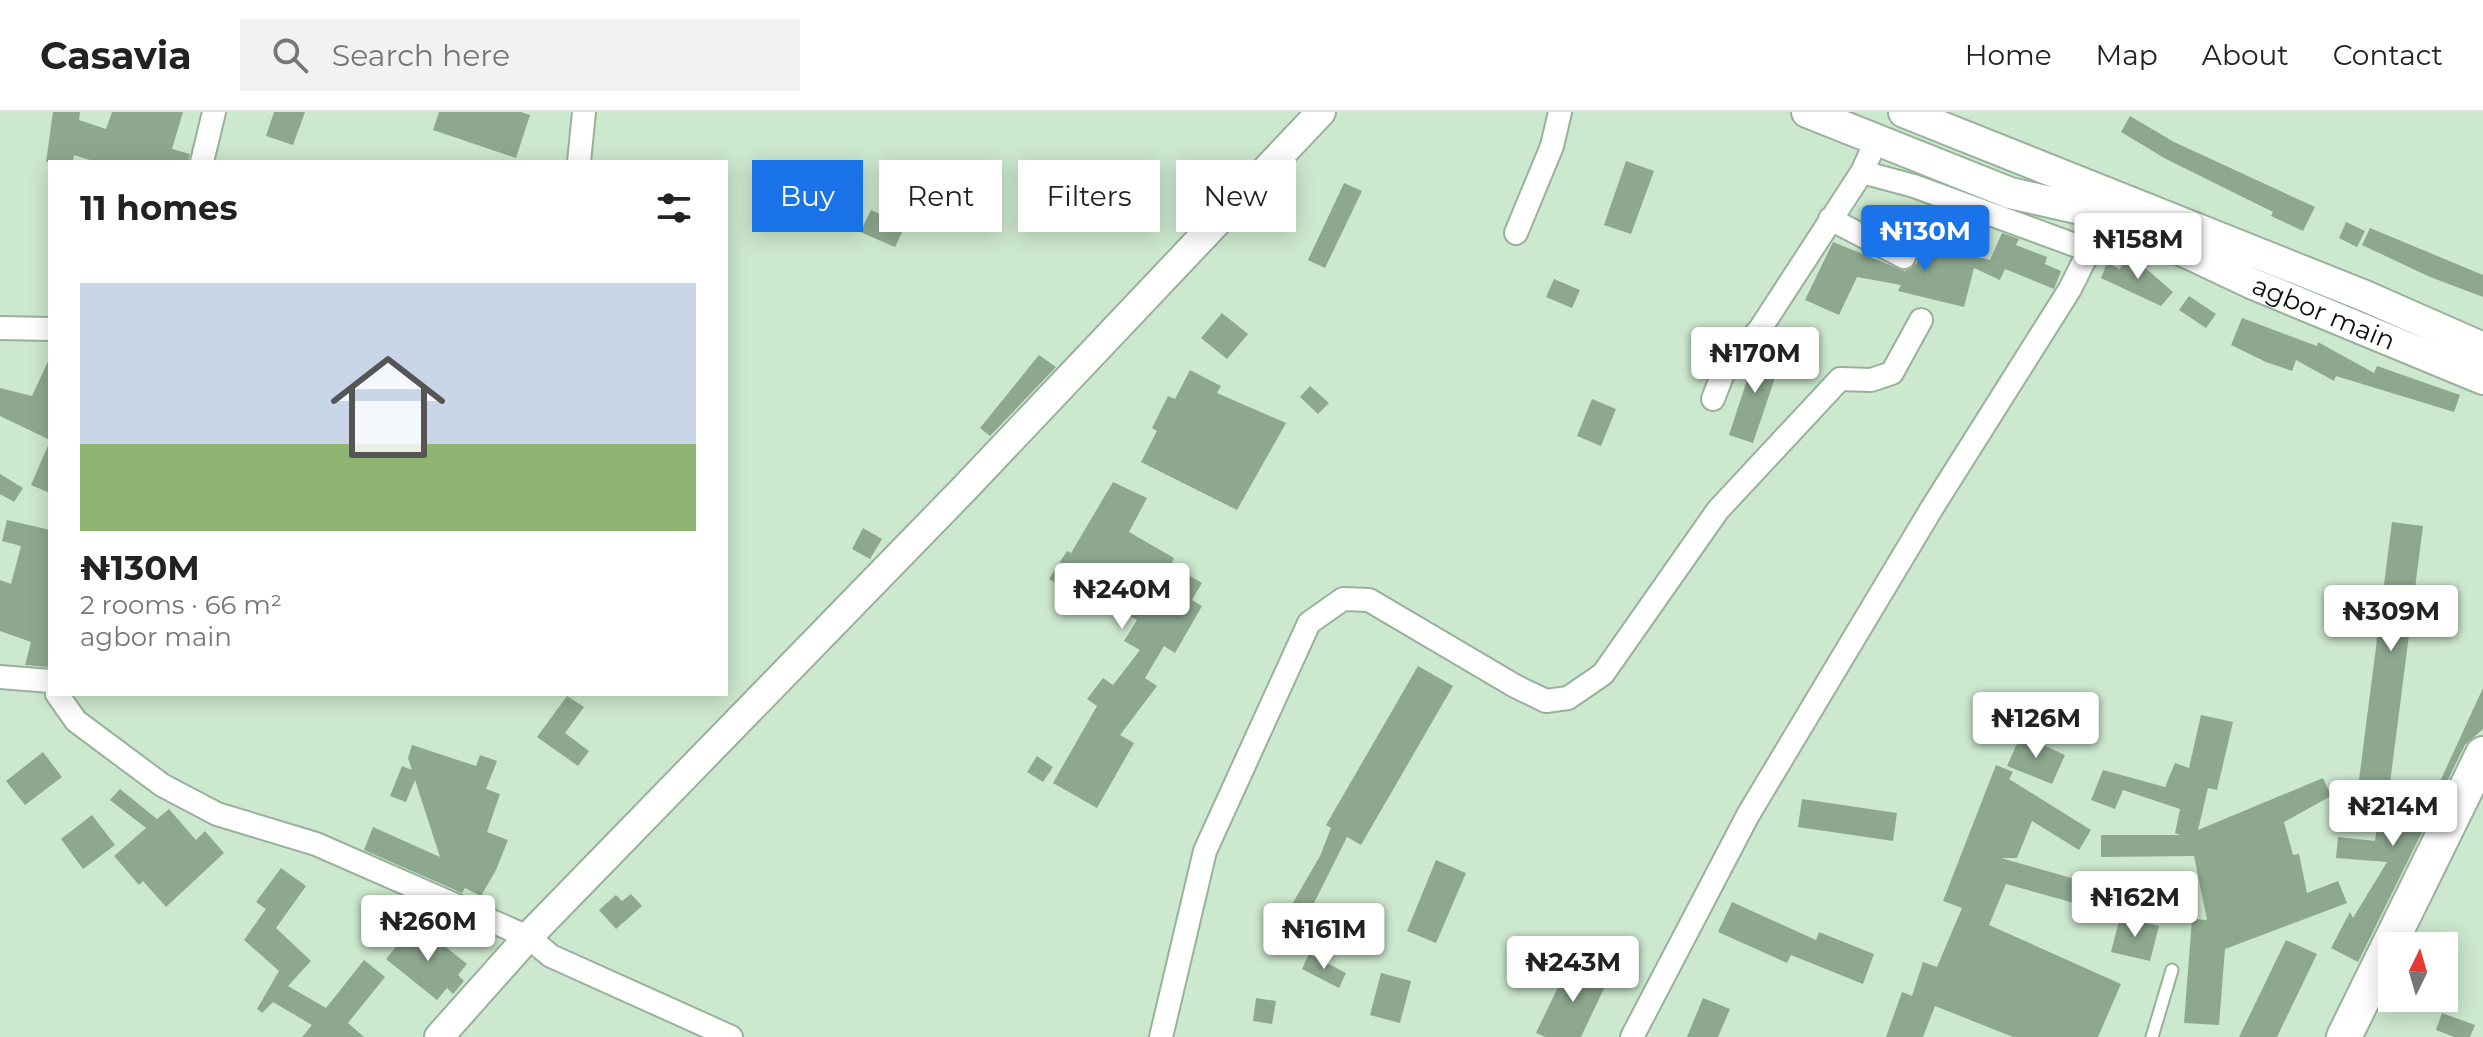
<!DOCTYPE html>
<meta charset="utf-8">
<style>
body{margin:0;font-family:Montserrat,sans-serif;background:#f2f2f2;color:#222;height:100vh;display:flex;flex-direction:column;font-size:30px;white-space:nowrap}
*{box-sizing:border-box;margin:0}
p{font-size:26px;color:#767676}
.icon{flex:none;width:44px;height:44px;fill:none;stroke:currentColor;stroke-width:2;stroke-linecap:round;stroke-linejoin:round}
.map{position:relative;flex:1;overflow:hidden}
.panel{position:absolute;left:48px;top:48px;width:680px;height:536px;display:flex;flex-direction:column;background:#fff;border-radius:0px;box-shadow:0 4px 20px #0003}
.panel>*{flex:none}
.banner{position:absolute;left:752px;top:48px;width:760px;height:72px;display:flex;gap:16px}
.needle{width:52px;rotate:5deg}
.buttons{position:absolute;left:2378px;top:820px;display:grid;gap:16px}
.buttons a{display:grid;place-items:center;width:80px;height:80px;border-radius:0px;background:#fff;box-shadow:0 4px 20px #0003;font-size:40px}
.price{position:absolute;translate:-50% -68px;padding:0 18px;border-radius:8px;background:#fff;color:#222;font-size:26px;line-height:52px;filter:drop-shadow(0 2px 4px #0008)}
.price::after{content:'';position:absolute;left:50%;top:48px;width:24px;height:18px;margin-left:-12px;background:inherit;clip-path:polygon(0 0,100% 0,50% 100%)}
.price.selected{background:#1a73e8;color:#fff}
ul{padding:0;list-style:none}
li{display:grid;align-content:center;gap:16px;height:424px;padding:0 32px}
li+li{border-top:2px solid #e0e0e0}
li span{display:grid;place-items:center;height:248px;border-radius:0px;color:#555}
li>.icon{margin-inline-start:auto}
span .icon{width:144px;height:144px;fill:#fffc;stroke-width:1}
li b{font-size:34px}
h2{display:flex;justify-content:space-between;align-items:center;height:96px;padding:0 32px;font-size:34px}
.chip{padding:0 28px;border-radius:0px;background:#fff;box-shadow:0 4px 20px #0003;font-size:28px;line-height:72px}
.chip.selected{background:#1a73e8;color:#fff}
header{display:flex;align-items:center;gap:48px;box-sizing:border-box;height:112px;padding:0 40px;background:#fff;border-bottom:2px solid #e0e0e0}
header strong{font-size:38px}
nav{display:flex;gap:44px;margin-inline-start:auto;font-size:28px}
.search{width:560px;height:72px;background:#f2f2f2;display:flex;align-items:center;gap:20px;box-sizing:border-box;padding:0 28px;border-radius:0px;color:#767676;font-size:30px}
.map>svg:first-child{display:block}
</style>
<header>
<strong>Casavia</strong>
<div class="search"><svg class="icon" aria-label="search" viewBox="0 0 24 24"><circle cx="10" cy="10" r="6"/><path d="M15 15l6 6"/></svg>Search here</div>
<nav><a>Home</a><a>Map</a><a>About</a><a>Contact</a></nav>
</header>
<div class="map">
<svg width="2483" height="925" viewBox="0 0 2483 925">
<rect width="100%" height="100%" fill="#cce8ce"/>
<path fill="#8ea88f" d="M 53,0 L 80,0 L 79,8 L 106,17 L 112,0 L 183,0 L 172,37 L 190,42 L 188,50 L 96,50 L 74,43 L 73,50 L 46,50 Z
M 274,0 L 305,0 L 293,33 L 266,24 Z
M 439,0 L 521,0 L 530,3 L 516,46 L 433,18 Z
M 2130,4 L 2174,30 L 2315,95 L 2303,119 L 2271,104 L 2273,100 L 2166,47 L 2121,20 Z
M 1626,49 L 1654,59 L 1631,122 L 1604,113 Z
M 1344,71 L 1362,79 L 1325,156 L 1308,148 Z
M 871,98 L 905,114 L 895,135 L 860,120 Z
M 2346,110 L 2365,119 L 2357,135 L 2339,126 Z
M 2370,116 L 2483,163 L 2483,185 L 2430,165 L 2362,133 Z
M 2002,121 L 2019,127 L 2016,133 L 2047,145 L 2045,152 L 2061,159 L 2054,177 L 2005,157 L 2000,168 L 1974,156 L 1964,195 L 1898,179 L 1901,173 L 1857,165 L 1839,203 L 1805,188 L 1833,130 L 1905,159 L 1917,151 L 1919,131 L 1990,148 Z
M 2125,146 L 2143,154 L 2173,180 L 2161,194 L 2101,166 L 2107,151 L 2120,157 Z
M 1554,167 L 1580,178 L 1572,196 L 1546,185 Z
M 2189,184 L 2216,202 L 2206,216 L 2179,198 Z
M 1222,201 L 1248,222 L 1227,247 L 1201,226 Z
M 2242,206 L 2317,234 L 2318,230 L 2374,261 L 2377,254 L 2460,283 L 2454,300 L 2336,264 L 2334,269 L 2296,248 L 2292,259 L 2266,250 L 2231,233 Z
M 1767,230 L 1776,231 L 1773,259 L 1777,260 L 1753,331 L 1729,323 L 1755,244 Z
M 1039,243 L 1056,255 L 990,324 L 980,316 Z
M 50,245 L 50,328 L 0,304 L 0,276 L 32,284 Z
M 1190,258 L 1221,274 L 1217,281 L 1286,311 L 1237,398 L 1141,350 L 1157,319 L 1152,316 L 1168,284 L 1175,287 Z
M 1310,274 L 1329,291 L 1318,302 L 1300,285 Z
M 1592,287 L 1616,297 L 1601,334 L 1577,324 Z
M 50,329 L 50,381 L 31,373 Z
M 0,362 L 23,376 L 14,390 L 0,382 Z
M 1113,370 L 1147,386 L 1129,420 L 1174,446 L 1171,453 L 1202,471 L 1192,488 L 1202,494 L 1175,541 L 1164,534 L 1145,566 L 1157,574 L 1120,623 L 1134,631 L 1097,696 L 1053,671 L 1097,594 L 1087,587 L 1103,566 L 1113,573 L 1140,538 L 1124,529 L 1137,508 L 1085,477 L 1080,485 L 1049,467 L 1067,439 L 1071,441 Z
M 7,408 L 50,418 L 49,555 L 25,553 L 31,530 L 0,519 L 0,468 L 11,472 L 21,434 L 2,429 Z
M 2392,410 L 2423,414 L 2390,671 L 2359,668 Z
M 863,416 L 882,427 L 870,447 L 852,437 Z
M 1418,554 L 1453,574 L 1361,733 L 1347,725 L 1295,829 L 1281,822 L 1294,795 L 1291,794 L 1320,744 L 1331,716 L 1326,713 Z
M 2483,576 L 2483,617 L 2465,633 L 2358,850 L 2331,836 L 2350,800 L 2353,806 L 2387,750 L 2336,746 L 2338,725 L 2375,729 L 2381,682 L 2431,689 Z
M 567,584 L 584,595 L 565,621 L 589,639 L 578,654 L 537,625 Z
M 2201,603 L 2233,610 L 2217,678 L 2208,676 L 2198,718 L 2323,666 L 2331,684 L 2284,710 L 2293,743 L 2299,742 L 2307,781 L 2338,769 L 2347,791 L 2225,837 L 2219,913 L 2184,911 L 2192,807 L 2207,808 L 2194,744 L 2101,745 L 2101,723 L 2180,723 L 2175,721 L 2180,697 L 2123,678 L 2115,697 L 2091,688 L 2103,658 L 2165,675 L 2175,651 L 2189,656 Z
M 2021,623 L 2065,643 L 2052,672 L 2007,654 Z
M 412,633 L 476,654 L 480,643 L 497,649 L 486,677 L 500,682 L 487,720 L 508,728 L 496,758 L 481,784 L 465,776 L 462,781 L 364,738 L 373,715 L 440,745 L 415,668 L 406,690 L 390,684 L 402,654 L 412,658 L 408,646 Z
M 43,640 L 62,665 L 25,693 L 6,669 Z
M 1037,644 L 1053,655 L 1043,670 L 1027,660 Z
M 1996,653 L 2013,660 L 2009,667 L 2091,718 L 2079,738 L 2032,709 L 2017,746 L 2001,746 L 2120,780 L 2114,802 L 2006,772 L 1989,813 L 2121,872 L 2098,925 L 2013,925 L 1935,894 L 1923,925 L 1886,925 L 1902,880 L 1912,884 L 1923,850 L 1937,855 L 1962,796 L 1943,789 Z
M 120,677 L 157,707 L 169,697 L 196,728 L 205,719 L 224,741 L 166,795 L 143,769 L 139,773 L 114,744 L 146,716 L 110,688 Z
M 1802,687 L 1897,701 L 1893,729 L 1798,715 Z
M 92,703 L 115,733 L 83,757 L 61,727 Z
M 1436,748 L 1466,761 L 1436,831 L 1407,819 Z
M 281,756 L 306,774 L 276,816 L 311,849 L 288,874 L 326,896 L 364,848 L 385,865 L 348,911 L 364,925 L 302,925 L 312,913 L 273,890 L 262,901 L 257,897 L 279,859 L 244,828 L 266,797 L 256,790 Z
M 631,782 L 642,794 L 616,817 L 599,798 L 616,783 L 622,789 Z
M 1732,790 L 1816,828 L 1819,820 L 1874,842 L 1863,872 L 1791,843 L 1787,851 L 1718,820 Z
M 2120,805 L 2159,814 L 2150,849 L 2111,840 Z
M 416,811 L 467,852 L 458,863 L 464,869 L 453,882 L 447,876 L 437,888 L 386,847 Z
M 2286,828 L 2317,842 L 2277,925 L 2239,925 Z
M 1309,842 L 1346,861 L 1339,876 L 1302,857 Z
M 1570,850 L 1608,868 L 1581,925 L 1545,925 L 1536,921 Z
M 1381,861 L 1411,869 L 1400,911 L 1370,903 Z
M 1256,886 L 1276,889 L 1272,912 L 1253,909 Z
M 1703,886 L 1730,897 L 1718,925 L 1687,925 Z
M 2442,901 L 2475,913 L 2470,925 L 2454,925 L 2436,918 Z"/>
<g fill="none" stroke-linecap="round" stroke-linejoin="round">
<g stroke="#98b299" stroke-width="15">
<path id="service" d="M 2152,925 L 2172,858"/>
</g>
<g stroke="#98b299" stroke-width="26">
<path id="minor" d="M 202,50 L 214,0
M 579,50 L 584,0
M 1862,60 L 1914,74 L 2091,139
M 1830,107 L 1904,145
M 1516,121 L 1552,34 L 1560,0
M 0,216 L 50,217
M 1713,287 L 1725,256 L 1760,217 L 1862,60 L 1876,29
M 0,565 L 50,569
M 57,582 L 76,609 L 162,673 L 217,702 L 316,732 L 528,825 L 551,844 L 731,925
M 1161,925 L 1205,739 L 1309,511 L 1343,487 L 1369,488 L 1515,574 L 1546,589 L 1568,586 L 1603,562 L 1718,398 L 1840,267 L 1871,268 L 1892,261 L 1921,208
M 1632,925 L 1748,703 L 1932,396 L 2070,177 L 2107,103"/>
</g>
<g stroke="#98b299" stroke-width="32">
<path id="tertiary" d="M 439,925 L 528,825 L 964,377 L 1321,0"/>
</g>
<g stroke="#98b299" stroke-width="34">
<g id="secondary">
<path id="s1" d="M 1807,0 L 2010,81 L 2107,103 L 2251,171 L 2483,267"/>
<path d="M 1904,0 L 2365,184 L 2483,236"/>
</g>
</g>
<g stroke="#98b299" stroke-width="38">
<path id="primary" d="M 2344,925 L 2483,642"/>
</g>
<use href="#service" stroke="#fff" stroke-width="11"/>
<use href="#minor" stroke="#fff" stroke-width="22"/>
<use href="#tertiary" stroke="#fff" stroke-width="28"/>
<use href="#secondary" stroke="#fff" stroke-width="30"/>
<use href="#primary" stroke="#fff" stroke-width="34"/>
</g>
<g text-anchor="middle" stroke-width="8" stroke-linejoin="round" paint-order="stroke">
<g font-size="26" fill="#081209" stroke="#fff">
<text dy="9" stroke="none"><textPath href="#s1" startOffset="556">agbor main</textPath></text>
</g>
</g>
</svg>
<div class="buttons">
<a><svg class="needle" viewBox="-14 -14 28 28"><path d="M0-13l5 13h-10z" fill="#e53935"/><path d="M0 13l5-13h-10z" fill="#767676"/></svg></a>
</div>
<b class="price selected" style="left:1925px;top:161px">₦130M</b>
<b class="price" style="left:2138px;top:169px">₦158M</b>
<b class="price" style="left:1755px;top:283px">₦170M</b>
<b class="price" style="left:1122px;top:519px">₦240M</b>
<b class="price" style="left:2391px;top:541px">₦309M</b>
<b class="price" style="left:2036px;top:648px">₦126M</b>
<b class="price" style="left:2393px;top:736px">₦214M</b>
<b class="price" style="left:2135px;top:827px">₦162M</b>
<b class="price" style="left:428px;top:851px">₦260M</b>
<b class="price" style="left:1324px;top:859px">₦161M</b>
<b class="price" style="left:1573px;top:892px">₦243M</b>
<div class="banner">
<a class="chip selected">Buy</a>
<a class="chip">Rent</a>
<a class="chip">Filters</a>
<a class="chip">New</a>
</div>
<section class="panel">
<h2>11 homes<svg class="icon" aria-label="filters" viewBox="0 0 24 24"><path d="M4 7h16M4 17h16"/><circle cx="9" cy="7" r="2"/><circle cx="15" cy="17" r="2"/></svg></h2>
<ul>
<li><span style="background:linear-gradient(#c9d6e8 65%,#8fb573 0)"><svg class="icon" aria-label="home" viewBox="0 0 24 24"><path d="M3 11l9-7 9 7M6 9v11h12V9"/></svg></span><div><b>₦130M</b><p>2 rooms · 66 m²</p><p>agbor main</p></div></li>
</ul>
</section>
</div>
